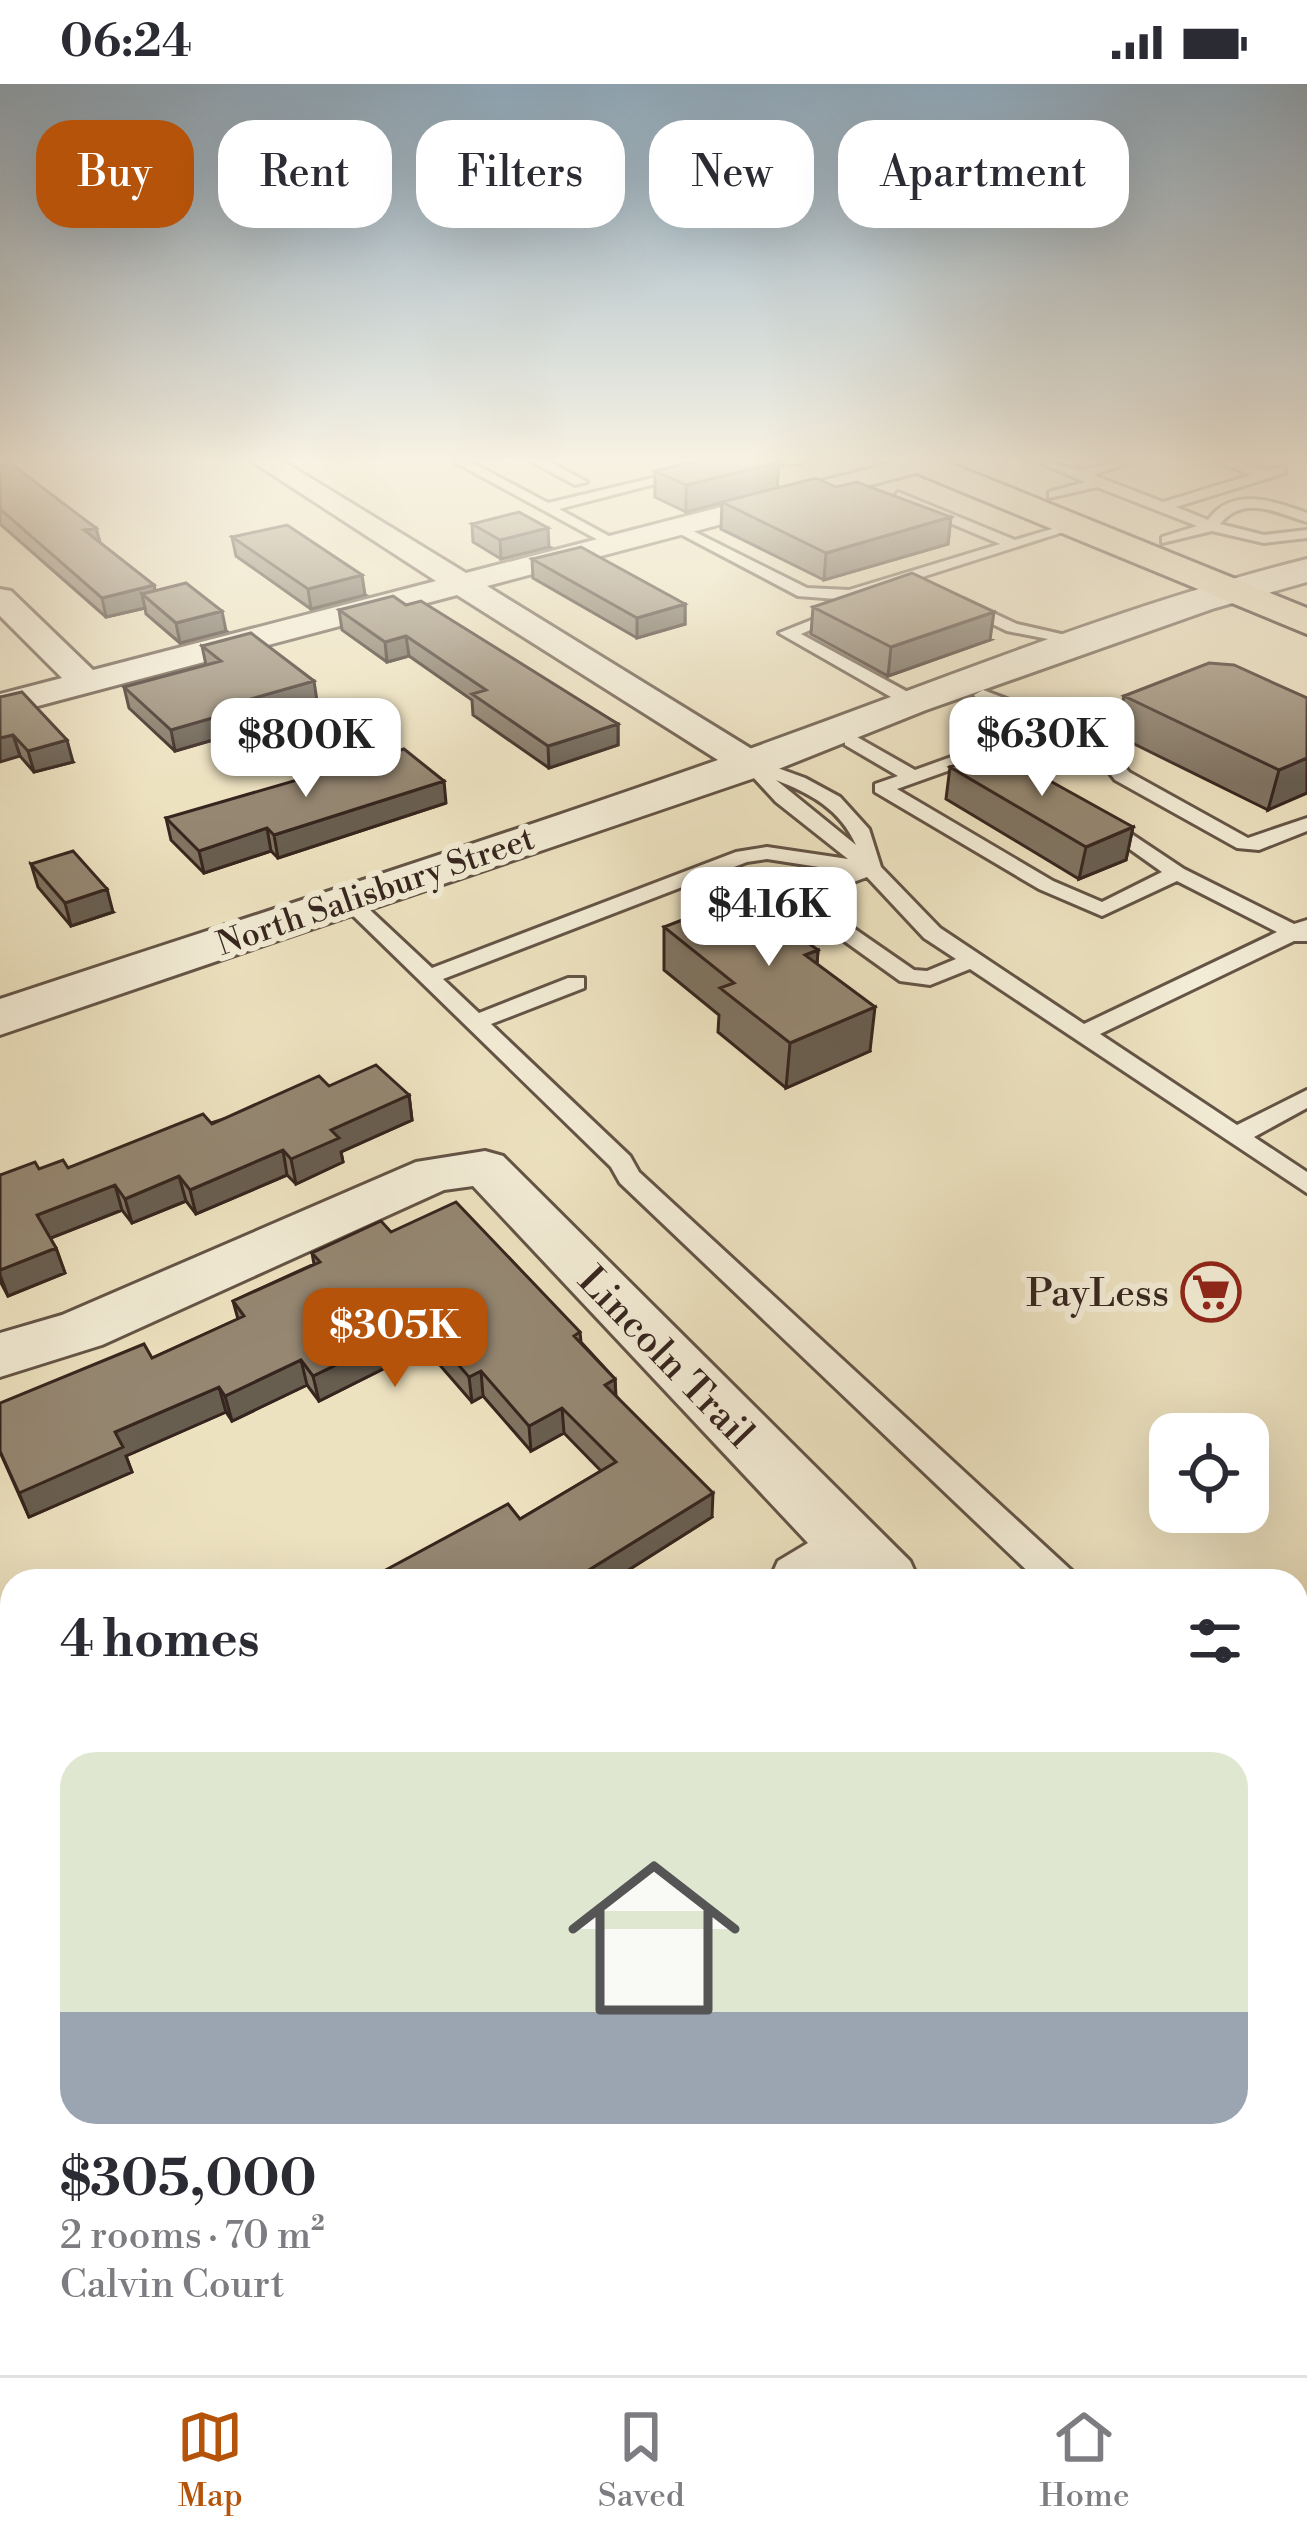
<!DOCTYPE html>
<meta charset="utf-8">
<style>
body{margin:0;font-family:"Libre Bodoni",serif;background:#f2f2f3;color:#2b2b33;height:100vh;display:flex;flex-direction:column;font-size:45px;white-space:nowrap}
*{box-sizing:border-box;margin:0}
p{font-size:39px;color:#7c7c81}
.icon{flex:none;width:66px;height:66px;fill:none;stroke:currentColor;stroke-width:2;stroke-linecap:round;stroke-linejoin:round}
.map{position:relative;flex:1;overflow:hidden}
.sheet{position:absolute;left:0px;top:1485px;width:1308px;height:807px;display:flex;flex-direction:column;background:#fff;border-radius:36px 36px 0 0;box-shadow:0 12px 48px #0002}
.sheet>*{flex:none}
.guide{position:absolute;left:36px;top:36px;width:1236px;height:108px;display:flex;gap:24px}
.tools{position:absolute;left:1149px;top:1329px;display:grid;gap:24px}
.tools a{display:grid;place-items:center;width:120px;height:120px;border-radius:24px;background:#fff;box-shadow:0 12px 48px #0002;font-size:60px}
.price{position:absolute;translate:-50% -102px;padding:0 27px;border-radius:24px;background:#fff;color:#222;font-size:39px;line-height:78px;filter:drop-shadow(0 3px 6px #0008)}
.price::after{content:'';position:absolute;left:50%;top:72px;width:36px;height:27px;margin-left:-18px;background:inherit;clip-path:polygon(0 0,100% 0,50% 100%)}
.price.on{background:#b45309;color:#fff}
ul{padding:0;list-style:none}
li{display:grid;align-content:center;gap:24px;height:636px;padding:0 60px}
li span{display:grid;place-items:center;height:372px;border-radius:36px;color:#555}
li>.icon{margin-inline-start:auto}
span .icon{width:216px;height:216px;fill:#fffc;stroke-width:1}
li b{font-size:51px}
h2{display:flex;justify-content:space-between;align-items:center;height:144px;padding:0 60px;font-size:51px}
.tag{padding:0 42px;border-radius:36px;background:#fff;box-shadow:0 12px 48px #0002;font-size:42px;line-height:108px}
.tag.on{background:#b45309;color:#fff}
.status{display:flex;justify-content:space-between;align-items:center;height:84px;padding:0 60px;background:#fff;direction:ltr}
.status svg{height:33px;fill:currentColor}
.tab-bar{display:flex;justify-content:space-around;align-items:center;height:168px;border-top:3px solid #e1e1e2;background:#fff;font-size:33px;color:#7c7c81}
.tab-bar a{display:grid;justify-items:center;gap:6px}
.tab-bar .on{color:#b45309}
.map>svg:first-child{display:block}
</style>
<div class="status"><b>06:24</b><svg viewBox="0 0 49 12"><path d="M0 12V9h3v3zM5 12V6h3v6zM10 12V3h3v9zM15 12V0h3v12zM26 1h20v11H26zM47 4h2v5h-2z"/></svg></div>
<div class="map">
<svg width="1307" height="2291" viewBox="0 0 1307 2291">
<rect width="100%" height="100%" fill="#ede2c0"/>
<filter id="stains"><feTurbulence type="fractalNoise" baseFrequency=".00167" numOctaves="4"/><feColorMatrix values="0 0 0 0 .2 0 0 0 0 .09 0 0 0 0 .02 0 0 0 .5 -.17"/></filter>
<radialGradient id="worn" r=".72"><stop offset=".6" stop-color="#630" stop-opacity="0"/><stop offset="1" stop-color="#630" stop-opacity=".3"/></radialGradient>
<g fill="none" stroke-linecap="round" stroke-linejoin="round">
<g stroke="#645446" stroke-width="6">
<path id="service" d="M 451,376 L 467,376 L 548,419 L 690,385 L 697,389 L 559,425 L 618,457 L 620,460 L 613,464 Z
M 529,376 L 546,376 L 587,398 L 575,401 Z
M 738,376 L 807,376 L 800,380 L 745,380 Z
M 1034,376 C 1052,376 1069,387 1085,385 C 1104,383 1118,376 1137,376 L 1093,391 L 1163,418 L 1251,391 L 1214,376 L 1232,376 L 1265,386 L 1285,383 L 1285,389 L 1176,423 L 1208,436 C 1232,402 1275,417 1307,429 L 1307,438 C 1277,429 1244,410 1220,440 L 1264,451 L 1307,446 L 1307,454 L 1264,459 L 1212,447 L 1162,459 L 1162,453 L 1197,442 L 1097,403 L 1049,414 L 1049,408 L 1085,398 Z
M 898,408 L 1015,456 L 1075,438 L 1082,442 L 850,516 L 798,512 L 669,444 L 681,441 L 807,504 L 849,506 L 1000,460 L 893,415 Z
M 963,515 L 1017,540 L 1092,557 L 1084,562 L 1007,547 L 957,523 L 957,517 Z
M 819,533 L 833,536 L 801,550 L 917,613 L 917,621 L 905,621 L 779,549 Z
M 983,606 L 1060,635 L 1111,665 L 1129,688 L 1248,754 L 1307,734 L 1307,747 L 1259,766 L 1237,764 L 1115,696 L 1097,673 L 1048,643 L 977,615 L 974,611 Z
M 845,653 L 857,653 L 915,686 L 979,663 L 1021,683 L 1023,687 L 1014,693 L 978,676 L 897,705 L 1053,797 L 1102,818 L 1162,788 L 1093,739 L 1090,735 L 1100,729 L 1184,785 L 1294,840 L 1307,836 L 1307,857 L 1294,857 L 1100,950 L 1237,1041 L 1307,1006 L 1307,1024 L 1254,1053 L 1307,1088 L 1307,1109 L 970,885 L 930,901 L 900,897 L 783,813 L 845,787 L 767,775 L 747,778 L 443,895 L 479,929 L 568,894 L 584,894 L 584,904 L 491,940 L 630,1072 L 639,1088 L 1072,1487 L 1077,1497 L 1038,1497 L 620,1099 L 611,1083 L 337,816 L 341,812 L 355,812 L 432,884 L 736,768 L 767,763 L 848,775 L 776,718 L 741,680 L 750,674 L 805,694 L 840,713 L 869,745 L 881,783 L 940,844 L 1084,940 L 1277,848 L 1177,797 L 1102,832 L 1039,805 L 875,708 L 875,700 L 898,692 L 845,661 ZM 776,696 C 811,710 840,725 856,761 ZM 867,793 L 924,854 L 956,875 L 927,887 L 914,886 L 810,814 Z
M 1296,1609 L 1307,1611 L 1307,1643 L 1296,1641 Z"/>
</g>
<g stroke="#645446" stroke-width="6">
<path id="minor" d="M 250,376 L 281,376 L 466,489 L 903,376 L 935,379 L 931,385 L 487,502 L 763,672 L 769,680 L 763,688 L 737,688 L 457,511 L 0,632 L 0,610 L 62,594 L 0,532 L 0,505 L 11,507 L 93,586 L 436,497 Z
M 485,1067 L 503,1072 L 910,1477 L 919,1497 L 769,1497 L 778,1477 L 808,1459 L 473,1102 L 444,1106 L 102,1261 L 0,1293 L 0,1249 L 62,1231 L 416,1078 Z
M 12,1836 L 12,1916 L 0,1920 L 0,1840 Z"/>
</g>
<g stroke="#645446" stroke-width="6">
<path id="tertiary" d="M 1307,475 L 1307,498 L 1215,524 L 926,626 L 766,690 L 0,951 L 0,915 C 244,834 489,757 732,671 C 923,604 1110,524 1307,475 Z"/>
</g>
<g stroke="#36251e" stroke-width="6">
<path id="trunk" d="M 898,376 L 942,376 L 1307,524 L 1307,550 L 902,383 Z"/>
</g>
<use href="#service" fill="#f3ecd6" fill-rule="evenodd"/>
<use href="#minor" fill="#f3ecd6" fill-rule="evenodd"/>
<use href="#tertiary" fill="#f3ecd6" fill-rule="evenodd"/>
<use href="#trunk" fill="#ede2c0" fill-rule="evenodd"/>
</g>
<path fill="#807462" stroke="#36251e" stroke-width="3" d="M 779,378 L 777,404 L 686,428 L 655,413 L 655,387 Z
M 0,382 L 96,444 L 100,459 L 154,501 L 155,507 L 226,547 L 180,559 L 146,530 L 145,524 L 106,533 L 0,440 Z
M 722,418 L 951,433 L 948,460 L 824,496 L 721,445 Z
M 472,440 L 549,463 L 501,475 L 473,458 Z
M 232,453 L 365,511 L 311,525 L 236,472 Z
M 532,475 L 685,520 L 685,540 L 637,554 L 533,494 Z
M 406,521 L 618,640 L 618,661 L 549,684 L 473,631 L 472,616 L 409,572 L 387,578 L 342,546 L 339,526 Z
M 813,523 L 990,556 L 888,592 L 811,550 Z
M 202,562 L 317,617 L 243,639 L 244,647 L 175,667 L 129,624 L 124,603 L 206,581 Z
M 1124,612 L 1307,614 L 1268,726 L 1116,651 Z
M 0,613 L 73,678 L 34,688 L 20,672 Z
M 950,683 L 1133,743 L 1126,776 L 1079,795 L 946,715 Z
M 446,719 L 278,774 L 271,767 L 204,789 L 171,756 L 166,734 Z
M 31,780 L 113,828 L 71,842 L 38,803 Z
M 664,843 L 818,866 L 817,880 L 870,967 L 786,1004 L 718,948 L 719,931 L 664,886 Z
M 329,1002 L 409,1011 L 412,1036 L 341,1068 L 343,1078 L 296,1100 L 287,1091 L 196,1130 L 186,1117 L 132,1139 L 122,1126 L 50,1154 L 56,1164 L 65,1189 L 8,1212 L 0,1197 L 0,1091 L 39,1085 L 68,1084 Z
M 391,1148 L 580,1248 L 581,1258 L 615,1295 L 616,1312 L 712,1433 L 611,1497 L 384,1497 L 382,1488 L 520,1435 L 601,1387 L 564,1349 L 531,1367 L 483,1312 L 472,1318 L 425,1264 L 319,1317 L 307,1301 L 232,1337 L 226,1328 L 126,1372 L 132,1388 L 29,1433 L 0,1368 L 152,1274 L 238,1235 L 233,1217 L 314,1180 L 312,1169 Z
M 1233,2280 L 1296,2280 L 1307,2291 L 1243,2291 Z"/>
<path fill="#685e50" stroke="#36251e" stroke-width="3" d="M 779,378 L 777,404 L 686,428 L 686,401 Z
M 951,433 L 948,460 L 824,496 L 826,469 Z
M 96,444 L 101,462 L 84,446 Z
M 548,444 L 549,463 L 501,475 L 500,456 Z
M 362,491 L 365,511 L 311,525 L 308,505 Z
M 154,501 L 158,521 L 142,510 L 145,524 L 106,533 L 102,514 Z
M 685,520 L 685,540 L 637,554 L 637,534 Z
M 222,527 L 226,547 L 180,559 L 176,539 Z
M 994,528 L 990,556 L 888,592 L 891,563 Z
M 406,552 L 409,572 L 387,578 L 385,558 Z
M 314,597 L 317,617 L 243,639 L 244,647 L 175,667 L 171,646 L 233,620 Z
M 618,640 L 618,661 L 549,684 L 548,662 Z
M 13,651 L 20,672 L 0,678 L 0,654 Z
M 67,656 L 73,678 L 34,688 L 28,667 Z
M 1307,674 L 1307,709 L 1268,726 L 1279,686 Z
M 444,697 L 446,719 L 278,774 L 274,751 Z
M 1133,743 L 1126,776 L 1079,795 L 1086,763 Z
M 267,744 L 271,767 L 204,789 L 199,767 Z
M 107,805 L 113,828 L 71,842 L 65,819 Z
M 818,866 L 815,909 L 805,871 Z
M 875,923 L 870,967 L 786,1004 L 790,959 Z
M 409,1011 L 412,1036 L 341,1068 L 343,1078 L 296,1100 L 291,1075 L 331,1046 Z
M 283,1066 L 287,1091 L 196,1130 L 190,1106 Z
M 179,1092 L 186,1117 L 132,1139 L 125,1115 Z
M 115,1101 L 122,1126 L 46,1156 L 37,1131 Z
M 56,1164 L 65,1189 L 8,1212 L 0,1191 L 0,1186 Z
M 422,1239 L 425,1264 L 319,1317 L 313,1292 Z
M 301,1276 L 307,1301 L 232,1337 L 225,1312 Z
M 481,1287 L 483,1312 L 472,1318 L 469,1293 Z
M 615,1295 L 616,1320 L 605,1301 Z
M 219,1303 L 226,1328 L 126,1372 L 132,1388 L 29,1433 L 19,1409 L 115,1348 Z
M 562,1324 L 564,1349 L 531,1367 L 529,1342 Z
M 713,1409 L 712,1433 L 611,1497 L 571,1497 Z
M 12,2115 L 12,2137 L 0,2141 L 0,2118 Z
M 1121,2280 L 1125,2280 L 1116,2291 L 1087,2291 Z"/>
<path fill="#958772" stroke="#36251e" stroke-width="3" d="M 700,376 L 774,376 L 779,378 L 686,401 L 655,387 Z
M 11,380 L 96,444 L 84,446 L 154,501 L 102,514 L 0,425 L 0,382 Z
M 816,394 L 836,403 L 857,398 L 951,433 L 826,469 L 722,418 Z
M 519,428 L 548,444 L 500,456 L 472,440 Z
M 287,441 L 362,491 L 308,505 L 232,453 Z
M 581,463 L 685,520 L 637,534 L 532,475 Z
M 912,489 L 994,528 L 891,563 L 813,523 Z
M 186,499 L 222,527 L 176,539 L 142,510 Z
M 393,512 L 406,521 L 421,517 L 618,640 L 548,662 L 472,610 L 486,606 L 406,552 L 385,558 L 339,526 Z
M 251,549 L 314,597 L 233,620 L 240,626 L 171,646 L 124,603 L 221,577 L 202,562 Z
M 1209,579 L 1234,581 L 1307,614 L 1307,674 L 1279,686 L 1124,612 Z
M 22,608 L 67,656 L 28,667 L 13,651 L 0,654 L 0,613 Z
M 404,665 L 444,697 L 274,751 L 267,744 L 199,767 L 166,734 Z
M 996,667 L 1133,743 L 1086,763 L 950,683 Z
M 73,767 L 107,805 L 65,819 L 31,780 Z
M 744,812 L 818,866 L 805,871 L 875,923 L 790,959 L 720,904 L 734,899 L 664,843 Z
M 376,981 L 409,1011 L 331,1046 L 339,1054 L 291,1075 L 283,1066 L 190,1106 L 179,1092 L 125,1115 L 115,1101 L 37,1131 L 56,1164 L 0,1186 L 0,1091 L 35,1078 L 39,1085 L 63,1076 L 68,1084 L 203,1030 L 212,1040 L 319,992 L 329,1002 Z
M 456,1118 L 580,1248 L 574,1252 L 615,1295 L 605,1301 L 713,1409 L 571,1497 L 388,1497 L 382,1488 L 508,1420 L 520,1435 L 616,1378 L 562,1324 L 529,1342 L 481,1287 L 469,1293 L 422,1239 L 313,1292 L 301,1276 L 225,1312 L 219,1303 L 115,1348 L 123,1363 L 19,1409 L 0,1367 L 0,1319 L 144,1260 L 152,1274 L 244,1232 L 233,1217 L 320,1178 L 312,1169 L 381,1137 L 391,1148 Z
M 12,1952 L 12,2115 L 0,2118 L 0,1956 Z
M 1296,2088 L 1307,2098 L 1307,2291 L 1273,2291 L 1262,2280 L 1296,2280 Z
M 702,2280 L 1121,2280 L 1087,2291 L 704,2291 Z"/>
<linearGradient id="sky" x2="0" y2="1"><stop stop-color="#91adc2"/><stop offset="0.54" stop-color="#f7f2e3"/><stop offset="1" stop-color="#f7f2e3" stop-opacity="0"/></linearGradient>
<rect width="1307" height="696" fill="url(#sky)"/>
<defs>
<g id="supermarket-ring" transform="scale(3)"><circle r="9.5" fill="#f3ecd6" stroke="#8f2418" stroke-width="1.5"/><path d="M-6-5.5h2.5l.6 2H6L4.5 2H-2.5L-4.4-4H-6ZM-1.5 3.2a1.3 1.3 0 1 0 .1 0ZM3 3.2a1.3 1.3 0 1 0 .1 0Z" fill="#8f2418"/></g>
</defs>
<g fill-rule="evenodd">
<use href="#supermarket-ring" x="1211" y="1208"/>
</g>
<g text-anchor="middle" stroke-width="12" stroke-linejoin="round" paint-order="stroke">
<g font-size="33" fill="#36251e" stroke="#f3ecd6">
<text transform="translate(375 806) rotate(-19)" y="12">North Salisbury Street</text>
</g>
<g font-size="39" fill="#36251e" stroke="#f3ecd6" text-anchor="end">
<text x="1169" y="1222">PayLess</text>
</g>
<g font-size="39" fill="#36251e" stroke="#f3ecd6">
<text transform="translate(667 1272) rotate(46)" y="14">Lincoln Trail</text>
</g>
</g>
<rect width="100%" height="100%" filter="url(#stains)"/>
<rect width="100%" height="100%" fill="url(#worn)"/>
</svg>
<div class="tools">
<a><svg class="icon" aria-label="locate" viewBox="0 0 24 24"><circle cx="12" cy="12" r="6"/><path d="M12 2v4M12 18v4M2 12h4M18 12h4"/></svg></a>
</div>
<b class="price" style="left:1042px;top:715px">$630K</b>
<b class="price" style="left:306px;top:716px">$800K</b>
<b class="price" style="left:769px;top:885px">$416K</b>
<b class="price on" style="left:395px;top:1306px">$305K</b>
<div class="guide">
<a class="tag on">Buy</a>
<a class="tag">Rent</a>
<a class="tag">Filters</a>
<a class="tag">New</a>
<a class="tag">Apartment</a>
</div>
<section class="sheet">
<h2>4 homes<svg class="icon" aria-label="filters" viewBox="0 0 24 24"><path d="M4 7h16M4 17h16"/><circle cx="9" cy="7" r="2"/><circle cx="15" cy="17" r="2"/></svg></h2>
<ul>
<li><span style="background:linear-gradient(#dfe7d0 70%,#9aa5b1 0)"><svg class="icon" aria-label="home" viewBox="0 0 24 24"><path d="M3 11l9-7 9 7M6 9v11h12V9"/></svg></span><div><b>$305,000</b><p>2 rooms · 70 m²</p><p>Calvin Court</p></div></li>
</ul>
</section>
</div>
<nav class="tab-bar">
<a class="on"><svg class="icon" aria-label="map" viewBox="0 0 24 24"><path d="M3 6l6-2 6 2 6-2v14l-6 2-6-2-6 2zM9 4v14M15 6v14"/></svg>Map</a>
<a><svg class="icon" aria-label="saved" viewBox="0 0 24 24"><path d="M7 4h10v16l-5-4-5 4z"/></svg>Saved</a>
<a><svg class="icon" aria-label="home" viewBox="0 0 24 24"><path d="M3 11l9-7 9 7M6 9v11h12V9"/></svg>Home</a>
</nav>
